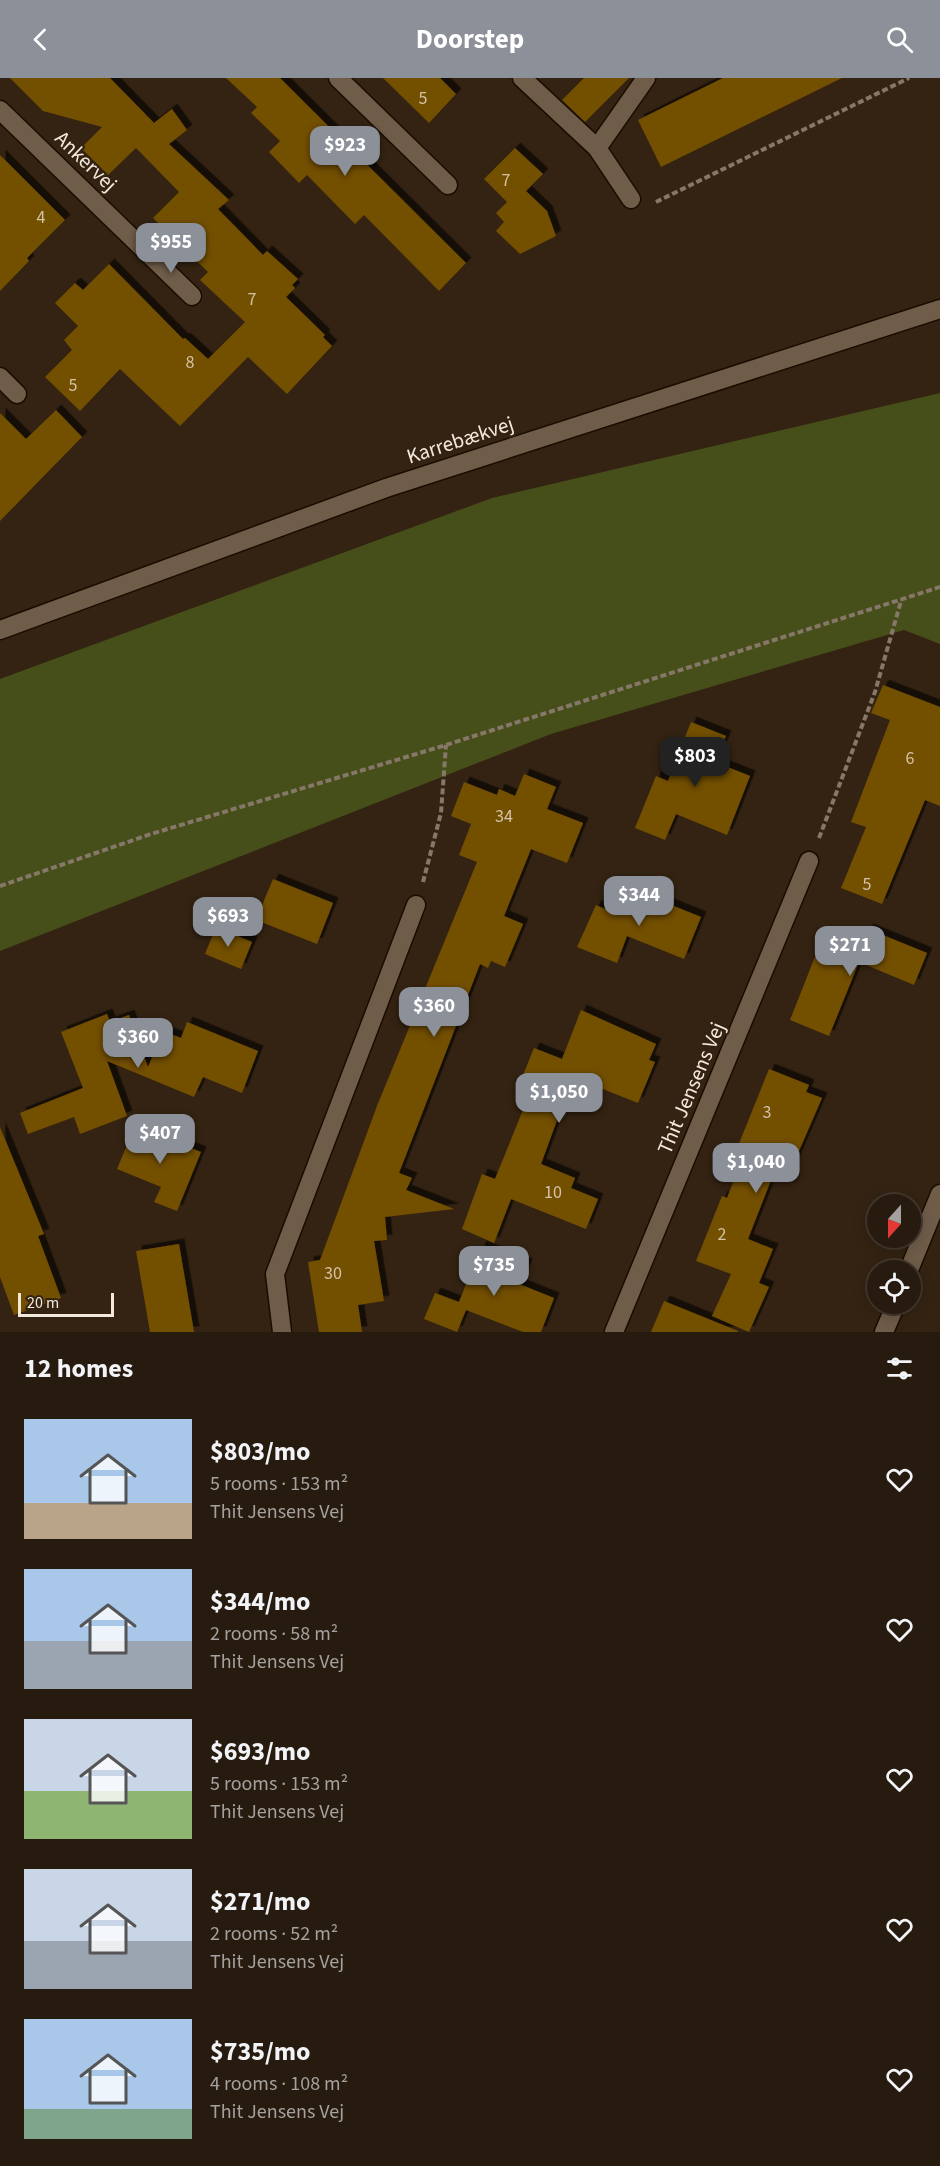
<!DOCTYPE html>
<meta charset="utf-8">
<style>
body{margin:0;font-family:"Source Sans 3",sans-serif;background:#2f2317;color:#f1f3f6;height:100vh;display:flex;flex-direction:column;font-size:22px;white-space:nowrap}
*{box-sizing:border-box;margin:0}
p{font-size:20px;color:#a4a19e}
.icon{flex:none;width:33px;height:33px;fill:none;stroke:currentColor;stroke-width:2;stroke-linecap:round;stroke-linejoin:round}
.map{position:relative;height:1254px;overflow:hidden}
.side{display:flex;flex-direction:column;background:#271a0e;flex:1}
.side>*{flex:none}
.needle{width:39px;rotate:201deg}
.tools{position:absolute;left:867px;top:1116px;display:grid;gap:12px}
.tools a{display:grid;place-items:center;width:54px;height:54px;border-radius:50%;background:#271a0e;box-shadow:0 3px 15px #0003,0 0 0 2px #43382e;font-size:30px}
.scale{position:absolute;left:18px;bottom:15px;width:96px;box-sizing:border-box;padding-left:6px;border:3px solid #f4e8dd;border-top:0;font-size:16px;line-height:21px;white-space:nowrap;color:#f4e8dd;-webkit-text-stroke:4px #342312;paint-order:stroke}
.price{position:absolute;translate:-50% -51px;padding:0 14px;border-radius:12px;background:#8c9099;color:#fff;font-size:20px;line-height:39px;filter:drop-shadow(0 2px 3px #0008)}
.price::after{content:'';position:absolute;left:50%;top:36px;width:18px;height:14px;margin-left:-9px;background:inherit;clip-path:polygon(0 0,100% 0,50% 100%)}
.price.active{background:#222;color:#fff}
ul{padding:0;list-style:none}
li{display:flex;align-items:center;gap:18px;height:150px;padding:0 24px}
li span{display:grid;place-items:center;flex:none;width:168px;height:120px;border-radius:0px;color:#555}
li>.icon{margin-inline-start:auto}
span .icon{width:72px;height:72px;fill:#fffc;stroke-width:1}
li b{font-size:26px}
h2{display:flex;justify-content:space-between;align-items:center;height:72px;padding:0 24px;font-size:26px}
header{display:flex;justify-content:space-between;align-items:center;height:78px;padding:0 24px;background:#8c9099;color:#fff;font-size:27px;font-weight:700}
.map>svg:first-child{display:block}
</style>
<header><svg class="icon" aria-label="back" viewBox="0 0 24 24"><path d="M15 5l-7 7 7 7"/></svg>Doorstep<svg class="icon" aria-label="search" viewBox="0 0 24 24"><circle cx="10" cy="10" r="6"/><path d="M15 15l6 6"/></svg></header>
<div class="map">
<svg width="940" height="1254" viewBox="0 0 940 1254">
<defs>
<filter id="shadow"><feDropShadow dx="5.5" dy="-5.5" stdDeviation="0" flood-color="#0009"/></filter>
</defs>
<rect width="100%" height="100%" fill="#342312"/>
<path fill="#464f19" d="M 940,315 L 940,566 L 904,552 L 551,656 L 0,873 L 0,601 L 492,420 Z"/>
<path fill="#734f01" filter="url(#shadow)" d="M 10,0 L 110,0 L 154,45 L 172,31 L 187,52 L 169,66 L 229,122 L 218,131 L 263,177 L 267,173 L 298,201 L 292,207 L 295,210 L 286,219 L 325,257 L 323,259 L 332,268 L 287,316 L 248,279 L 180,348 L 120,291 L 80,333 L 45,299 L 72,272 L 64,262 L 78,248 L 55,225 L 75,205 L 83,212 L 109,186 L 183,261 L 185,260 L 208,281 L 245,244 L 200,202 L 208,194 L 153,140 L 179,114 L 136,70 L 108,97 L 81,70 L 102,49 L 43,33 Z
M 226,0 L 280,0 L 466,185 L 439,213 L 364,137 L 355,146 L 307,97 L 299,105 L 269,74 L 280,63 L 251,35 L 257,29 Z
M 383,0 L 440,0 L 456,16 L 429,45 Z
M 584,0 L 629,0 L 585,44 L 562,22 Z
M 723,0 L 842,0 L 661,89 L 638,42 Z
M 515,70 L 543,96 L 526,113 L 547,133 L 556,158 L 520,176 L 496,153 L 504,144 L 496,135 L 507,124 L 484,101 Z
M 0,77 L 65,142 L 27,180 L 29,183 L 0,213 Z
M 56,332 L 82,359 L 0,443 L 0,335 L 26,361 Z
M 883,607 L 940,629 L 940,728 L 925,722 L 882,826 L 841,810 L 866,749 L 851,744 L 890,642 L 871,635 Z
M 691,644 L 726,658 L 715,684 L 750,698 L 727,757 L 676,736 L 665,762 L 635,750 L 656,698 L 668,703 Z
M 524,696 L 556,709 L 547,731 L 583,745 L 567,785 L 531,771 L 504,838 L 523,846 L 505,889 L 491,883 L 488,890 L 480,886 L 399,1095 L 412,1100 L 406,1112 L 454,1131 L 385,1139 L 387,1162 L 374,1163 L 384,1223 L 358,1227 L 362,1254 L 319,1254 L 308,1184 L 320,1182 L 377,1028 L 477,784 L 459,777 L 471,746 L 451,738 L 464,704 L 497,717 L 499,711 L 515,718 Z
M 273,801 L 333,825 L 317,866 L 256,842 Z
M 627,809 L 701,839 L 684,881 L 627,858 L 617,885 L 577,869 L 596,827 L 616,836 Z
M 216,849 L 252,864 L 241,891 L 205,876 Z
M 868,851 L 927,875 L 914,907 L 859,884 L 829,958 L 790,942 L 820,866 L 856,881 Z
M 581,932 L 656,966 L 649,982 L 655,984 L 638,1025 L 575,1000 L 556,1045 L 541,1086 L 575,1100 L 571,1110 L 598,1121 L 586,1151 L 511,1121 L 494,1165 L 462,1151 L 482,1096 L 495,1101 L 535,1002 L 523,997 L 534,970 L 562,981 Z
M 107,936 L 110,944 L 129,937 L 148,989 L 163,953 L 181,960 L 187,944 L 258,973 L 242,1015 L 203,999 L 194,1019 L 107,983 L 127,1038 L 80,1056 L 74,1039 L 28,1056 L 20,1035 L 83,1010 L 61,954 Z
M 769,991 L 809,1007 L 806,1014 L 822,1020 L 786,1103 L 773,1097 L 748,1161 L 773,1171 L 759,1205 L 769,1209 L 749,1254 L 712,1238 L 731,1196 L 696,1183 L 722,1118 L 727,1120 L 746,1071 L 738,1068 Z
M 135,1048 L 201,1074 L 177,1133 L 154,1124 L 161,1109 L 117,1091 Z
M 0,1049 L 44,1156 L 38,1158 L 61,1220 L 14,1237 L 0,1199 Z
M 179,1166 L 194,1254 L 150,1254 L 136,1173 Z
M 481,1168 L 527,1186 L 519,1206 L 554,1220 L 541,1254 L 523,1254 L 466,1232 L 457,1254 L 424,1241 L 435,1215 L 459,1224 Z
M 664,1223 L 738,1253 L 738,1254 L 651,1254 Z"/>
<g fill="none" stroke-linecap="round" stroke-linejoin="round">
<g stroke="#1b0c00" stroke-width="21">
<path id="minor" d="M 338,0 L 448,107
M 522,0 L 597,70 L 646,0
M 0,32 L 192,218
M 597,70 L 631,121
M 0,299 L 17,316
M 0,552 L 386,410 L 940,231
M 909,1192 L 940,1116
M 282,1254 L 275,1196 L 416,827
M 614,1254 L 809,783
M 884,1254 L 896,1226"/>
</g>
<path stroke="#867769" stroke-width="4" stroke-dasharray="6 3" stroke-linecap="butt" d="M 656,124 L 909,0
M 819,760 L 875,614 L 901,523
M 423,804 L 441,735 L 446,667
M 0,808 L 151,756 L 446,667 L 940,509"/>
<use href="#minor" stroke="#6f5c49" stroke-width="18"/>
</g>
<g text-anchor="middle" stroke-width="4.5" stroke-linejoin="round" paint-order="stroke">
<g font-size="18" fill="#d4c2a6">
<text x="423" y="26">5</text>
<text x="506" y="108">7</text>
<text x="41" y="145">4</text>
<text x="252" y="227">7</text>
<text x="190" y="290">8</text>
<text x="73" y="313">5</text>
<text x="910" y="686">6</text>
<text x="504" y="744">34</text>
<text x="867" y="812">5</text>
<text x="767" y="1040">3</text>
<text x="553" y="1120">10</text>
<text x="722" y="1162">2</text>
<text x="333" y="1201">30</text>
</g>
<g font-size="21" fill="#f4e8dd" stroke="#342312">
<text transform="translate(86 83) rotate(44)" y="7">Ankervej</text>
<text transform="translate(460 362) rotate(-18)" y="7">Karrebækvej</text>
<text transform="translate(691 1010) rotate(-67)" y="7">Thit Jensens Vej</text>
</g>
</g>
</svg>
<div class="tools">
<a><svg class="needle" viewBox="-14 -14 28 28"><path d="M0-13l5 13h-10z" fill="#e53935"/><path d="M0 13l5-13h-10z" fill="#a4a19e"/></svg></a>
<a><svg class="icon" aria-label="locate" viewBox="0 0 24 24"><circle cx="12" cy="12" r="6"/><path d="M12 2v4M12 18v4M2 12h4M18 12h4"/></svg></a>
</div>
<div class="scale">20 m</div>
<b class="price" style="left:345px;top:99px">$923</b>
<b class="price" style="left:171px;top:196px">$955</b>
<b class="price active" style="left:695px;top:710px">$803</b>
<b class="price" style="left:639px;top:849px">$344</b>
<b class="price" style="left:228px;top:870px">$693</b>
<b class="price" style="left:850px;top:899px">$271</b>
<b class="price" style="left:434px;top:960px">$360</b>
<b class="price" style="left:138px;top:991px">$360</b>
<b class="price" style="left:559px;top:1046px">$1,050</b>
<b class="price" style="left:160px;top:1087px">$407</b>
<b class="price" style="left:756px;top:1116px">$1,040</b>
<b class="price" style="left:494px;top:1219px">$735</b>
</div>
<section class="side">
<h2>12 homes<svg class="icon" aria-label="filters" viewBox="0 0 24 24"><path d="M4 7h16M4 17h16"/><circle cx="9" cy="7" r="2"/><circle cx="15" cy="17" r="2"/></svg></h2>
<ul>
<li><span style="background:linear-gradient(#a9c7e8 70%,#b9a48a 0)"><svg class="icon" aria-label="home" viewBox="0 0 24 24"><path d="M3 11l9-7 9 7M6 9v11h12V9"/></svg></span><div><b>$803/mo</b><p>5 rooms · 153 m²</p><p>Thit Jensens Vej</p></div><svg class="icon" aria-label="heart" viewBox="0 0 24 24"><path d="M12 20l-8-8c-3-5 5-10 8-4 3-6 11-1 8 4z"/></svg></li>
<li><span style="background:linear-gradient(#a9c7e8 60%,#9aa5b1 0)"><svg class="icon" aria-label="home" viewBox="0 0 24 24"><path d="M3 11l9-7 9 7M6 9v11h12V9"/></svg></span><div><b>$344/mo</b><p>2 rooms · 58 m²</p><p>Thit Jensens Vej</p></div><svg class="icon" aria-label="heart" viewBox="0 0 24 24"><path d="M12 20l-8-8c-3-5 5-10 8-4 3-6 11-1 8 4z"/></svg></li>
<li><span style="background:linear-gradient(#c9d6e8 60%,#8fb573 0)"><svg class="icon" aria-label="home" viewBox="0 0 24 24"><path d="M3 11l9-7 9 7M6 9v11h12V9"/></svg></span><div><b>$693/mo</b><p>5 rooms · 153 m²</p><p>Thit Jensens Vej</p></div><svg class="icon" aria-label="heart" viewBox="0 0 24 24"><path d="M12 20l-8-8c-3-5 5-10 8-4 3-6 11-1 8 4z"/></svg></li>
<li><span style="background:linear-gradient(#c9d6e8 60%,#9aa5b1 0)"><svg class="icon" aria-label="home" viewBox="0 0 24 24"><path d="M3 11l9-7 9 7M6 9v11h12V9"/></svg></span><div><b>$271/mo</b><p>2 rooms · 52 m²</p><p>Thit Jensens Vej</p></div><svg class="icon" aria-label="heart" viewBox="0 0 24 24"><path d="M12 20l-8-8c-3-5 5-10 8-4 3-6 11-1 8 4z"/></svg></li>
<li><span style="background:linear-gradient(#a9c7e8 75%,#7fa58c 0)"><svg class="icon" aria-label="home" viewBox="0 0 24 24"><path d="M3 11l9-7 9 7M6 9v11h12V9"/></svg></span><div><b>$735/mo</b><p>4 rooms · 108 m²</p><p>Thit Jensens Vej</p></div><svg class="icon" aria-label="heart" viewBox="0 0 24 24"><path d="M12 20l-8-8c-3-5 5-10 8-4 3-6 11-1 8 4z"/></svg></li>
</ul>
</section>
